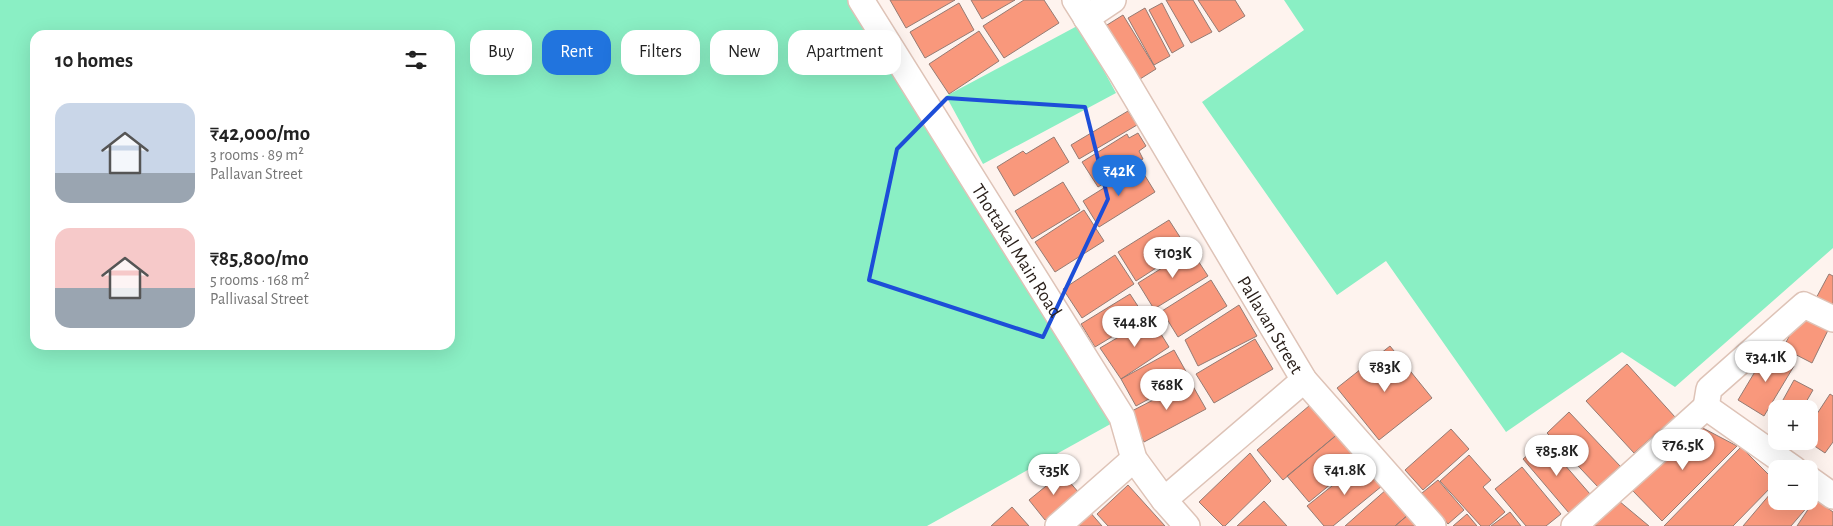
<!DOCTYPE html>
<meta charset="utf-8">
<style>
body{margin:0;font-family:"Alegreya Sans",sans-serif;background:#f2f2f2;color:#222;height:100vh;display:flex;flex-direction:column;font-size:19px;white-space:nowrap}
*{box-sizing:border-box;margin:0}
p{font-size:16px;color:#767676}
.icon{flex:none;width:28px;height:28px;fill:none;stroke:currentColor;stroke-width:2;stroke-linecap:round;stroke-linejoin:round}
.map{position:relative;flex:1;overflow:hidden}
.panel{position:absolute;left:30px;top:30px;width:425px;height:320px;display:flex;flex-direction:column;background:#fff;border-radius:15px;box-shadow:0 5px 20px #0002}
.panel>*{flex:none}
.guide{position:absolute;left:470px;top:30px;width:475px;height:45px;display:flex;gap:10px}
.fabs{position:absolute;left:1768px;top:400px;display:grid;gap:10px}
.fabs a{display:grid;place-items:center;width:50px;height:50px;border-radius:10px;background:#fff;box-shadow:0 5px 20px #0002;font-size:25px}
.price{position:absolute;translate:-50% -42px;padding:0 11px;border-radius:18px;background:#fff;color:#222;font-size:16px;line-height:32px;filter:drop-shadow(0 1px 2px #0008)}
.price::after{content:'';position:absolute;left:50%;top:30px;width:15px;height:11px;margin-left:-8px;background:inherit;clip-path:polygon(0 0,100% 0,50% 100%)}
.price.selected{background:#2174de;color:#fff}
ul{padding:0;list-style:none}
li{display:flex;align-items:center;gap:15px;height:125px;padding:0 25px}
li span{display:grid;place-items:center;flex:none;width:140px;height:100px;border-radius:15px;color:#555}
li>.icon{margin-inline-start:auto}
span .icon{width:60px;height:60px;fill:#fffc;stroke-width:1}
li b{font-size:21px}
h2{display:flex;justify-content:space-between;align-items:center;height:60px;padding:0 25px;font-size:21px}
.chip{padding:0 18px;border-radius:15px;background:#fff;box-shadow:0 5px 20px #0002;font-size:18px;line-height:45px}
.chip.selected{background:#2174de;color:#fff}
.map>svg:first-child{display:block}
</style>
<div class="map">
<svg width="1833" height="526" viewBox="0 0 1833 526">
<rect width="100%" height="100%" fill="#fef3ee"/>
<path fill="#8aefc4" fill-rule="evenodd" d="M 0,0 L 860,0 L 1116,421 L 927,526 L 0,526 ZM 35,35 L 450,35 L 450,345 L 35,345 Z
M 1284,0 L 1833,0 L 1833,248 L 1675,387 L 1622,352 L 1506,432 L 1386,261 L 1337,295 L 1202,102 L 1304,30 Z
M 1079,25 L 1116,93 L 983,164 L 946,96 Z"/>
<path fill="#f9987c" stroke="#957b73" d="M 890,0 L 955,0 L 906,28 Z
M 971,0 L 1015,0 L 982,19 Z
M 1024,0 L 1044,0 L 1059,23 L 1004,58 L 983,26 Z
M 1166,0 L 1193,0 L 1212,32 L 1191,43 Z
M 1198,0 L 1235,0 L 1245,16 L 1219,32 Z
M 959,3 L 974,30 L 925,58 L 910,32 Z
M 1162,3 L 1184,46 L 1172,53 L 1149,10 Z
M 1145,8 L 1170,56 L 1154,65 L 1128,18 Z
M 1123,15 L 1156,69 L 1132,84 L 1099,30 Z
M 979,31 L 999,61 L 949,94 L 929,64 Z
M 1128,111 L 1137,125 L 1079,159 L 1071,145 Z
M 1138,133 L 1146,146 L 1139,151 L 1143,159 L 1098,187 L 1082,162 L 1127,134 L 1129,138 Z
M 1054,137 L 1069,162 L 1014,196 L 997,167 L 1023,151 L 1026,154 Z
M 1139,166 L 1155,192 L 1099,227 L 1083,201 Z
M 1063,182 L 1080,210 L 1032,239 L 1015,211 Z
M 1084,210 L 1104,241 L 1055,272 L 1035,242 Z
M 1169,220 L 1187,248 L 1136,281 L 1118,252 Z
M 1191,250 L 1208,276 L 1154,309 L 1138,283 Z
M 1115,255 L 1134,284 L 1082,318 L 1063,289 Z
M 1829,274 L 1833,276 L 1833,313 L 1814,302 Z
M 1211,280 L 1227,306 L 1178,337 L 1162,311 Z
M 1130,294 L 1145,317 L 1095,347 L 1081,324 Z
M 1239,305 L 1257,336 L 1198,366 L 1185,340 Z
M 1804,308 L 1832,322 L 1812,363 L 1783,348 Z
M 1151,318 L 1169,347 L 1121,379 L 1100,348 Z
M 1255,339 L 1273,369 L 1214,403 L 1196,374 Z
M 1390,346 L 1432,398 L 1379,440 L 1337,388 Z
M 1174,350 L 1189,377 L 1136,406 L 1121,379 Z
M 1768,350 L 1794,366 L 1764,416 L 1738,400 Z
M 1627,364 L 1675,417 L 1634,453 L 1586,401 Z
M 1794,380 L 1813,390 L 1802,409 L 1778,409 Z
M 1190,381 L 1206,409 L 1144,442 L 1128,413 Z
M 1830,394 L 1833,396 L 1833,442 L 1825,453 L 1807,441 L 1809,441 L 1809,426 Z
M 1316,400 L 1341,431 L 1283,480 L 1257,450 Z
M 1776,411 L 1776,428 L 1769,424 Z
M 1569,412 L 1620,466 L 1598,487 L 1547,433 Z
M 1699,426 L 1737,446 L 1662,521 L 1633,491 Z
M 1451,429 L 1469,449 L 1423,490 L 1405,470 Z
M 1338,434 L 1360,460 L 1309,502 L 1287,476 Z
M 1544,441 L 1590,494 L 1569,513 L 1523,459 Z
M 1741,447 L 1776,482 L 1733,526 L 1664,526 Z
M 1250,453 L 1271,481 L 1225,526 L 1223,526 L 1199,502 Z
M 1469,455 L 1491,480 L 1483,487 L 1505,512 L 1489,526 L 1481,526 L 1440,481 Z
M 1362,462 L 1382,486 L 1333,526 L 1324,526 L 1307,506 Z
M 1522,467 L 1561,514 L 1546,526 L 1526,526 L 1495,489 Z
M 1062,473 L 1079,493 L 1045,520 L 1029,500 Z
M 1438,480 L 1464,510 L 1448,524 L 1422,493 Z
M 1128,485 L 1165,526 L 1108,526 L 1097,514 Z
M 1776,487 L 1776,501 L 1804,501 L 1809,505 L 1791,526 L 1743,526 Z
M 1387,489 L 1409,514 L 1395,526 L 1345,526 Z
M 1613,496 L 1649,526 L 1588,526 Z
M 1815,499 L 1833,512 L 1833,526 L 1797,526 Z
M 1264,501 L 1287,526 L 1237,526 Z
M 1012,507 L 1029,526 L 991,526 Z
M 1089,511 L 1102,526 L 1073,526 Z
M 1510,512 L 1521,526 L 1491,526 Z
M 1409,514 L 1424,526 L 1395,526 Z
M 1467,514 L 1477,526 L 1453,526 Z"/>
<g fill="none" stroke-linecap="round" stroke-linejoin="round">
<g stroke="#dec3b7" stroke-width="28">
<g id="street">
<path id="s1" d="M 861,0 L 1122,417 L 1134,459 L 1164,500 L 1187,526"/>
<path id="s2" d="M 1075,0 L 1122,74 L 1304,380 L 1433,526"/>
<path d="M 1086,18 L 1113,0"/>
<path d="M 1706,407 L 1709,389 L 1804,305 L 1833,319"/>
<path d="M 1809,479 L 1833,496"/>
<path d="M 1164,500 L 1304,380"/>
<path d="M 1058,526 L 1134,459"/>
<path d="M 1574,526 L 1706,407 L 1794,469"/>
</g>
</g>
<use href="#street" stroke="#fff" stroke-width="25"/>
</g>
<path fill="none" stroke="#1d4ed8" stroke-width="4" stroke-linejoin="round" d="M 947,98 L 1085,107 L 1108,199 L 1043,337 L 869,280 L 897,149 Z"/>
<g text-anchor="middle" stroke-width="4" stroke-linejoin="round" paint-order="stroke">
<g font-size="19" fill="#2b211c" stroke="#fff">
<text dy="7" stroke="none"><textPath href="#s1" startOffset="295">Thottakal Main Road</textPath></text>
<text dy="7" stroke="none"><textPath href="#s2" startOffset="379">Pallavan Street</textPath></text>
</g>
</g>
</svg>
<div class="fabs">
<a>+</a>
<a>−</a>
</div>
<b class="price selected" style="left:1119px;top:197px">₹42K</b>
<b class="price" style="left:1173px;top:279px">₹103K</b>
<b class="price" style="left:1135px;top:348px">₹44.8K</b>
<b class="price" style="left:1766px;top:383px">₹34.1K</b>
<b class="price" style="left:1385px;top:393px">₹83K</b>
<b class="price" style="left:1167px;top:411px">₹68K</b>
<b class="price" style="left:1683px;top:471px">₹76.5K</b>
<b class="price" style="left:1557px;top:477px">₹85.8K</b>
<b class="price" style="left:1054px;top:496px">₹35K</b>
<b class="price" style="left:1345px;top:496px">₹41.8K</b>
<div class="guide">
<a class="chip">Buy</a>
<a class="chip selected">Rent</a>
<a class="chip">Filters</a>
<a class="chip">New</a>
<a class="chip">Apartment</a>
</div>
<section class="panel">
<h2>10 homes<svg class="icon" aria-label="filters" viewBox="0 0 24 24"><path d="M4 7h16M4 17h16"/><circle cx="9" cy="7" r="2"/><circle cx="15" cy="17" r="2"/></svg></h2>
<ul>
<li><span style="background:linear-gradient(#c9d6e8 70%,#9aa5b1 0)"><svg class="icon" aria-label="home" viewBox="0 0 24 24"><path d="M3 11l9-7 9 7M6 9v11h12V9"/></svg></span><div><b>₹42,000/mo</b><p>3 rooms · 89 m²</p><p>Pallavan Street</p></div></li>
<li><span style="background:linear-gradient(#f6c9c9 60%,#9aa5b1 0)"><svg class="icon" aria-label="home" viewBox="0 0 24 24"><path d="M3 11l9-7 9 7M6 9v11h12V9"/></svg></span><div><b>₹85,800/mo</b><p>5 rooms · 168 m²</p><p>Pallivasal Street</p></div></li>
</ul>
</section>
</div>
